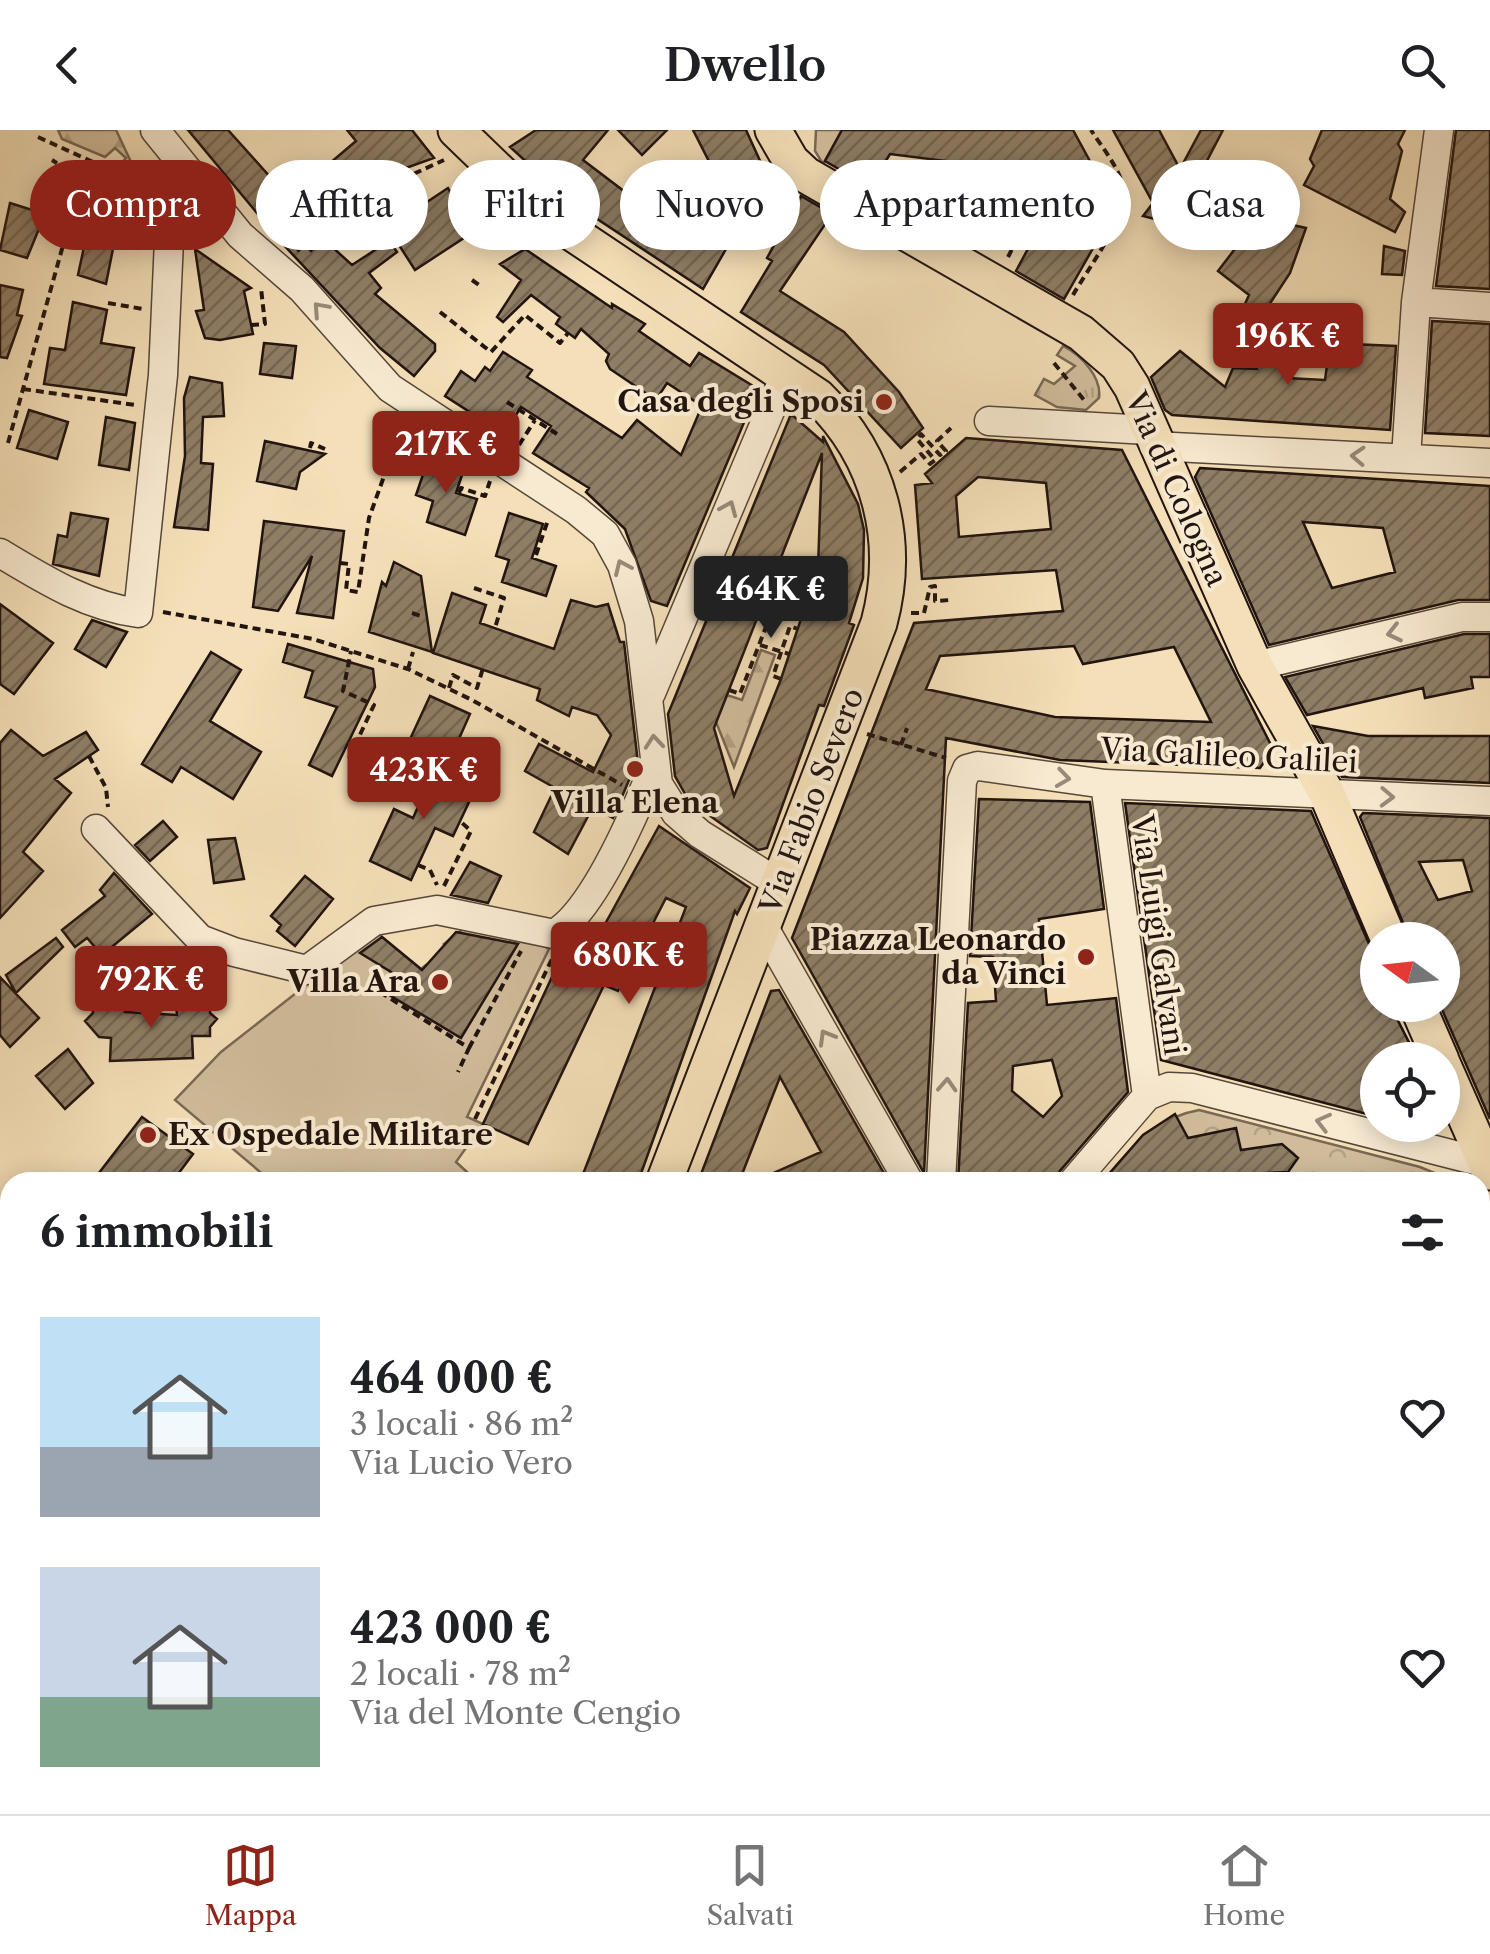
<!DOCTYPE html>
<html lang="it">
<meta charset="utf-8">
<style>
body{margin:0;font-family:"Libre Caslon Text",serif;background:#f6f6f6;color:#202124;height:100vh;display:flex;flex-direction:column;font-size:38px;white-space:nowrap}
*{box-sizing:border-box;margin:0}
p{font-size:32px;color:#757577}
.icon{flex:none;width:55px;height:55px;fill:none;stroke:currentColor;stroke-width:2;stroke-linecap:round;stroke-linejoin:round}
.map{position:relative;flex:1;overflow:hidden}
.side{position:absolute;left:0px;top:1042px;width:1490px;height:642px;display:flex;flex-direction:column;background:#fff;border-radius:30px 30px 0 0;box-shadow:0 5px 25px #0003}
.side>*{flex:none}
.banner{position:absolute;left:30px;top:30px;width:1430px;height:90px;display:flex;gap:20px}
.needle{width:65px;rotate:285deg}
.fabs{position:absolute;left:1360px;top:792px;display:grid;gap:20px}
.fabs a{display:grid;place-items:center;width:100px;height:100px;border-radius:50%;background:#fff;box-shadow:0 5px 25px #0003;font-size:50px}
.price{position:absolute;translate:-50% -85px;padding:0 22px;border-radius:10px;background:#8f2418;color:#fff;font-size:32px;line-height:65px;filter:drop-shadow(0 2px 5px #0008)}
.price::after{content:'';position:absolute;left:50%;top:60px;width:30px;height:22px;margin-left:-15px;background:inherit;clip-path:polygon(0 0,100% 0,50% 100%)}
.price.active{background:#222;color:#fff}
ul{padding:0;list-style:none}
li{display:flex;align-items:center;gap:30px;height:250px;padding:0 40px}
li span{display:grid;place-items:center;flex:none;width:280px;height:200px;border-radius:0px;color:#555}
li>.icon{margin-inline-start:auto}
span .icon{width:120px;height:120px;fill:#fffc;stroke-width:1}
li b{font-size:42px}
h2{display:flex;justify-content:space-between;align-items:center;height:120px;padding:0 40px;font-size:42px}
.chip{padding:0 35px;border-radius:45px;background:#fff;box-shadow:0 5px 25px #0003;font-size:35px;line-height:90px}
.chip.active{background:#8f2418;color:#fff}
header{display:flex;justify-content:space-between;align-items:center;height:130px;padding:0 40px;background:#fff;font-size:45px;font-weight:600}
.menu{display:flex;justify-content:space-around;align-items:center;height:140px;border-top:2px solid #e0e0e0;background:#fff;font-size:28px;color:#757577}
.menu a{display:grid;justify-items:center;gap:5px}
.menu .active{color:#8f2418}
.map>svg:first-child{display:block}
</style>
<header><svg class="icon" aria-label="back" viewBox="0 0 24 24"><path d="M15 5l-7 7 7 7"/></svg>Dwello<svg class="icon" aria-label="search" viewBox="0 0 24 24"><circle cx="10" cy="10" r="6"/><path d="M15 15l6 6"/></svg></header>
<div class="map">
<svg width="1490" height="1684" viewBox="0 0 1490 1684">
<defs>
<pattern id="grass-tufts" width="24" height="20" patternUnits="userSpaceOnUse" patternTransform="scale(2.5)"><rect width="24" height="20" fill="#d0bc9b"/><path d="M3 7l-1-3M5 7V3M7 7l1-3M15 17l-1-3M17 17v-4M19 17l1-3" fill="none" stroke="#b2a184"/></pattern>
<pattern id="forest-firs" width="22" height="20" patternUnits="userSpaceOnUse" patternTransform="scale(2.5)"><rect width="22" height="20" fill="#d0bc9b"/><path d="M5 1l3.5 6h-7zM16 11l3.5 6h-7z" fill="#b2a184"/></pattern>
<pattern id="park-crowns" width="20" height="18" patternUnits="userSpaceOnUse" patternTransform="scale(2.5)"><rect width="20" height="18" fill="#d0bc9b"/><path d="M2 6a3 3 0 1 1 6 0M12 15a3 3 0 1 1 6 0" fill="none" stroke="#b2a184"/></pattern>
<pattern id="building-hatch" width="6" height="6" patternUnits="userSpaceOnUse" patternTransform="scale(2.5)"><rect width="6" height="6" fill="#8f7e66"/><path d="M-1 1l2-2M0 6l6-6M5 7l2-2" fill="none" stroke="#746652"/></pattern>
</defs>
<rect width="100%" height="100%" fill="#f4dfb8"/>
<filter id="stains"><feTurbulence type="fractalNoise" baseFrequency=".002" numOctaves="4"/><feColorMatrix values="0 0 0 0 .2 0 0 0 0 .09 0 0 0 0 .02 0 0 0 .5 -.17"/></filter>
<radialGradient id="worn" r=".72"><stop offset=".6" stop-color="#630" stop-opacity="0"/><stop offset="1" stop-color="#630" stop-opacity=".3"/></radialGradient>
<path fill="url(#grass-tufts)" stroke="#796854" stroke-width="2.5" d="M 816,0 L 842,0 L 823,34 L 815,21 Z
M 1063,216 C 1081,225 1102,247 1099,268 L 1086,280 L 1057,277 L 1035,265 L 1044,249 L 1054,254 L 1075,236 L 1057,225 Z"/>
<path fill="url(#forest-firs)" stroke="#796854" stroke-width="2.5" d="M 58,0 L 116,0 L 139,49 L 117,38 L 126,28 L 115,18 L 105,27 L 62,9 Z
M 761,520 L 775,525 L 734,637 L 716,592 L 727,565 L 742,570 Z"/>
<path fill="url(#park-crowns)" stroke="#796854" stroke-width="2.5" d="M 1199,980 L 1420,1037 L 1456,1052 L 1102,1052 C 1131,1019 1153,988 1199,980 Z
M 1480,1069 L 1490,1081 L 1490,1684 L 1294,1684 L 1288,1675 L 1480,1675 Z"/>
<path fill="#d0bc9b" stroke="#796854" stroke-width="2.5" d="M 473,791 L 523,805 L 549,819 L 467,987 L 483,994 L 456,1032 L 478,1052 L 272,1052 L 175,970 L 221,922 L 375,801 L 421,839 L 426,835 L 444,844 L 457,823 L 444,814 Z"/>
<path fill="url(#building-hatch)" stroke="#22140e" stroke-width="2.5" fill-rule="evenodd" d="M 188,0 L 228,0 L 289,68 L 356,11 L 347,0 L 412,0 L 434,28 L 378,48 L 403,88 L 448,58 L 473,102 L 415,140 L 365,62 L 307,94 L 352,135 L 389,111 L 397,122 L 369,143 L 381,158 L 375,164 L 435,214 L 435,221 L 414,246 L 380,218 L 281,112 Z
M 536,0 L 608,0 L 583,30 L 641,74 L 643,70 L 726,119 L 703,159 L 567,69 L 510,17 Z
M 618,0 L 667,0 L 642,25 Z
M 693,0 L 746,0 L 767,46 L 741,94 Z
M 842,0 L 1073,0 L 1116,79 L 1057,64 L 1054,75 L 1104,99 L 1064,169 L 1016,141 L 1051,76 L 1033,42 L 890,24 L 870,57 L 825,31 Z
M 1113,0 L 1159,0 L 1180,39 L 1201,0 L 1223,0 L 1198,48 L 1263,64 L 1257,87 L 1306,98 L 1290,143 L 1263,184 L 1245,174 L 1249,165 L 1218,141 L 1241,111 L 1143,86 L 1153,73 Z
M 1322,0 L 1405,0 L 1398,14 L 1402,21 L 1390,69 L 1405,82 L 1395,102 L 1304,55 L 1314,36 L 1310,29 Z
M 1456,0 L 1490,0 L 1490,159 L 1436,156 Z
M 99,47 L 126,53 L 106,154 L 78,145 Z
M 801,66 L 832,84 L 780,161 L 844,202 L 899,262 L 923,298 L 901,318 L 824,235 L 741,182 L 772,131 L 767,128 Z
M 10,73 L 45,84 L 27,128 L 0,120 Z
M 1384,116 L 1405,121 L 1402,145 L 1382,144 Z
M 195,119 L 251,158 L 244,161 L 253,204 L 220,210 L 205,208 L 196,181 L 204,180 Z
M 525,119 L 612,178 L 612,174 L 645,194 L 639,201 L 690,236 L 699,223 L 758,259 L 667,476 L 651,471 L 625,399 L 586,362 L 589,358 L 533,323 L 551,296 L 521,277 L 504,304 L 445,266 L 461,241 L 475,251 L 485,237 L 490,241 L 503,222 L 532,240 L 527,247 L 622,308 L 637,290 L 681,325 L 702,276 L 667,253 L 656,270 L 610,239 L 606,231 L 609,224 L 581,199 L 575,208 L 556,194 L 560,187 L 531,165 L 503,192 L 497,187 L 521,150 L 500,134 Z
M 0,155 L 23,160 L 17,185 L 22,186 L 7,228 L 0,227 Z
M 73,172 L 107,180 L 101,213 L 134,218 L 126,265 L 44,254 L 50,218 L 65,220 Z
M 1432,191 L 1490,194 L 1490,306 L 1425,303 Z
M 1259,204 L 1290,206 L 1287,248 L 1325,250 L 1331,207 L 1350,209 L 1351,214 L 1396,216 L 1390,300 L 1172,285 L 1165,280 L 1151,247 L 1180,221 L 1225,257 L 1233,238 L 1257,239 Z
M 264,213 L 296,216 L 292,248 L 260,244 Z
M 190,247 L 222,253 L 224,286 L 203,287 L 201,333 L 213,334 L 208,400 L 174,397 L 185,326 L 184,268 Z
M 29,280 L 68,292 L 57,329 L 17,318 Z
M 791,284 L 823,312 L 823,306 L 858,374 L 864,400 L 863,448 L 849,493 L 854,495 L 824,576 L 819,575 L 767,718 L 758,720 L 689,671 L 675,646 L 668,584 ZM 822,323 L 818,438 L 781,549 L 734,666 L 714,598 Z
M 106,287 L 135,293 L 129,340 L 99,335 Z
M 966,308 L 1122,320 L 1273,619 L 1260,638 L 1060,630 L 946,608 L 924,1043 L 792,808 L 914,493 L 1063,481 L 1056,440 L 922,449 L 915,355 L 932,353 L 925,344 ZM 978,347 L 1046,353 L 1051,399 L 959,407 L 956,366 ZM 1074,516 L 1083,534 L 1174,517 L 1211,592 L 1055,587 L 926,559 L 940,526 Z
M 265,311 L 325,324 L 300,342 L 296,359 L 257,351 Z
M 429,327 L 464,339 L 456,363 L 477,369 L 465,405 L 427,392 L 433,371 L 416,365 Z
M 1200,338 L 1490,356 L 1490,470 L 1458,470 L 1269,515 L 1195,347 ZM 1303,392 L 1383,398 L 1395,442 L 1332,458 Z
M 71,383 L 108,389 L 99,446 L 53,434 L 58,405 L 67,407 Z
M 509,383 L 543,394 L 532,428 L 556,436 L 546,466 L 502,452 L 509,430 L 496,426 Z
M 264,391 L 344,401 L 333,488 L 297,483 L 312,426 L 278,481 L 253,477 Z
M 394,432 L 421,446 L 432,522 L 369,502 L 382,452 L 386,456 Z
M 452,463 L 486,475 L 480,493 L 554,519 L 571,470 L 596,477 L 608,474 L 620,512 L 624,512 L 639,642 L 629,650 L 613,688 L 593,677 L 568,724 L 534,702 L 555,658 L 525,641 L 539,614 L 593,642 L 611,605 L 597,585 L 572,577 L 569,586 L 537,570 L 540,559 L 433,523 Z
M 0,474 L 53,513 L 14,564 L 0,554 Z
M 92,490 L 127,502 L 106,537 L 75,519 Z
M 1464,504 L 1490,504 L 1490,547 L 1471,547 L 1473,558 L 1425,568 L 1423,558 L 1307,585 L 1285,547 Z
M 288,514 L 373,539 L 375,557 L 332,646 L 309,635 L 337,577 L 305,567 L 313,541 L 283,532 Z
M 211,522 L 241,540 L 210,591 L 261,622 L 233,669 L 181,637 L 172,652 L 142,634 Z
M 430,566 L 470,584 L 446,638 L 405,620 Z
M 1313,596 L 1368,606 L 1490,606 L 1490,653 L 1342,647 Z
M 11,600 L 43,626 L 86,602 L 98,620 L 55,649 L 71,663 L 23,722 L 43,741 L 0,788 L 0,613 Z
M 437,634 L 478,653 L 453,706 L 435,698 L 411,750 L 370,731 L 394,679 L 413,688 Z
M 979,669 L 1090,672 L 1104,779 L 1039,789 L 1047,875 L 1116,868 L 1128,962 L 1060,1041 L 1056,1052 L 958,1052 L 968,873 L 996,871 L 993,827 L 970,826 ZM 1052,930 L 1062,966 L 1043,987 L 1012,961 L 1013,936 Z
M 1125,673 L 1311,681 L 1373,823 L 1367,824 L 1378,848 L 1378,875 L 1390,875 L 1418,930 L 1378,930 L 1378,987 L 1161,930 Z
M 1363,683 L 1490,688 L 1490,989 L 1440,875 L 1442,810 L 1410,810 L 1360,687 ZM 1463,730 L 1472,761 L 1438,770 L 1419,732 Z
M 163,691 L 177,707 L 150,731 L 135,715 Z
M 659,696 L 750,758 L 737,784 L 735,781 L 638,1052 L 580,1052 L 686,777 L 666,768 L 618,861 L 604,855 L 528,1014 L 483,994 L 552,847 L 572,854 Z
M 235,708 L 244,749 L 214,753 L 208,710 Z
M 470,732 L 501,746 L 488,773 L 451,765 Z
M 114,743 L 152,784 L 102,825 L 87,808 L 75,817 L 62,800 L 105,766 L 100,760 Z
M 305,746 L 333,769 L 295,816 L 277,801 L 281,795 L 271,786 Z
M 456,802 L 518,814 L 461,908 L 381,860 L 391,842 L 360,823 L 382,807 L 422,840 Z
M 56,808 L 63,817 L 16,863 L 6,845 Z
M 0,847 L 39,888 L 10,917 L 0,905 Z
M 779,860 L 889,1052 L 753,1052 L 821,1022 L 780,947 L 739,1052 L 698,1052 L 771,861 Z
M 108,867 L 114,874 L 125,875 L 125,882 L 177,885 L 176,874 L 210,874 L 210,883 L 217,889 L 210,897 L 210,906 L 192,906 L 193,928 L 110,931 L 111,908 L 99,907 L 85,891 L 93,883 L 92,875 L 100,875 Z
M 68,919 L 93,953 L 65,979 L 36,946 Z
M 1175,984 L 1188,1008 L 1236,998 L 1241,1020 L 1282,1014 L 1298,1028 L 1288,1042 L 1246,1044 L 1241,1052 L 1102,1052 L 1143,1005 Z
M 142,987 L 193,1024 L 172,1052 L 92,1052 Z"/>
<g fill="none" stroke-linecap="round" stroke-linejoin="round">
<g stroke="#564738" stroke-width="31">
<path id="minor" d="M 155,0 L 240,105 L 302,159 L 390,258 L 576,380 L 605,404 L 622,435 L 639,491 L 658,654 L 676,683 L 700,704 L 780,754
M 1416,172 L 1490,177
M 989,291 L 1148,300
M 1154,316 L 1490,333
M 1406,328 L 1416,172 L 1439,0
M 0,423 C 45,450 86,476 138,483 L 163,245 L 169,110
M 1255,536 L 1462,487 L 1490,487
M 651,563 L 786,243
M 1105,654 L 1147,966
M 96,699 L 200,809 L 234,822 L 307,840 L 374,791 L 437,780 L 554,804 C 590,783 628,698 645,658 L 658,654
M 763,796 L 909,1052
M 941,1052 L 962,651 L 967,639 L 978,636 L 1105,654 L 1490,671
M 1073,1052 L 1147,966 L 1169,957 L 1192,958 L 1486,1033
M 0,1229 L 10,1242
M 0,1494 L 10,1506
M 260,1675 L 276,1684
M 937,1675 L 941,1684
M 1264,1675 L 1269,1684"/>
</g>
<g stroke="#22140e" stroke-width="39">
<path id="major" d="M 456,0 L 541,82 L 818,267 C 880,327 901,411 879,493 L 664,1052
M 773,0 L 791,31 L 806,45 L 1081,203 L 1118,235 L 1132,257 L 1255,536 L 1327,664 L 1389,810
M 1417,875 L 1441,930
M 1442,933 L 1490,1042
M 545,1675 L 551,1684
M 427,1684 L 431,1675"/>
</g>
<path stroke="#22140e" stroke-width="4" stroke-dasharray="8 5" stroke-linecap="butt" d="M 38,7 L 95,33 L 84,88 L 90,89
M 95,33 L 133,51 L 136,60 L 128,102 L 143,105
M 955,46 L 957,74 L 1016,112
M 161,52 L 168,86
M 305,114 L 385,57 L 444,30
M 297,121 L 305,114 L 315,124
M 1008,127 L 1026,92 L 1029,74
M 472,150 L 482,157
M 1073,165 C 1086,142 1125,89 1124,64 C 1123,42 1103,19 1091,0
M 108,173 L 143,179
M 440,182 L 491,222 L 525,185 L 560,213 L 568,203
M 251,195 L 265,194 L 261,158
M 1054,233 L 1084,270
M 23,259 L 135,275
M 507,272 L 557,304
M 8,313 L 77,65 L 75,45 L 52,30
M 519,315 L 535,290
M 310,318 L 311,313 L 325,319
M 900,342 L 921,324 L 930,334 L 935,330 L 917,309 L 921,304 L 940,325 L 946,321 L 937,311 L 951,298
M 459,363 L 461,358 L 485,366 L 490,351
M 536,425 L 548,390
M 340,433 L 349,434 L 346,460 L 358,462 L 369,388 L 401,299 L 391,294
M 474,458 L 504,468 L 495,498
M 163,482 L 313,509 L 408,539 L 472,570 L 622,655
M 412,483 L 424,487
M 911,483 L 924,483 L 930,457 L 935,456 L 935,471 L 950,470
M 760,515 L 789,524
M 408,539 L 413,522
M 781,549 L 773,546 L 790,496 L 798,499
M 449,558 L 453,545 L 477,558 L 483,538
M 729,560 L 740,564 L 771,484 L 760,480
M 867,604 L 946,628
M 901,615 L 907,598
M 89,626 L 106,658 L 108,677
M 349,628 L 374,575 L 343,561 L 351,521
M 418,735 L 430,740 L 437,755
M 444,756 L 471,701 L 460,691
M 380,862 L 469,918 L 458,942
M 469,918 L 521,821
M 475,989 L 553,827
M 1480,1099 L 1490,1122
M 1480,1211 L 1490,1207
M 1480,1371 L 1490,1393
M 1480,1406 L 1490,1404
M 1480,1487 L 1490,1467
M 1480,1505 L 1490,1519
M 1480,1632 L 1490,1632
M 1342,1675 L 1346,1684
M 1396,1684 L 1398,1675"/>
<use href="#minor" stroke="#f8ead1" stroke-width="28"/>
<use href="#major" stroke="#f4dfb8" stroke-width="35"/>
</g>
<defs><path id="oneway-chevron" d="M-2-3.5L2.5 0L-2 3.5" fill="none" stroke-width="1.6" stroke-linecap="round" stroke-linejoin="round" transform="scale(2.5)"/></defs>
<g stroke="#988a79">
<use href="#oneway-chevron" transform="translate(320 179) rotate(-132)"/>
<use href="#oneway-chevron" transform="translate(1358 326) rotate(-177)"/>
<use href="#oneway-chevron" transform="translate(729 378) rotate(-67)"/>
<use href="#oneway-chevron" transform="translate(622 437) rotate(-114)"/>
<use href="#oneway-chevron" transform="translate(1394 503) rotate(167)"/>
<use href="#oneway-chevron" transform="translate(654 612) rotate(-95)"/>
<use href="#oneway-chevron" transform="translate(1063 648) rotate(8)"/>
<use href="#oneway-chevron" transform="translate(1387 667) rotate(2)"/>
<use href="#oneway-chevron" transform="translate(826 907) rotate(-120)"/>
<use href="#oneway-chevron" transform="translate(947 955) rotate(-87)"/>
<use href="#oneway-chevron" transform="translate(1323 992) rotate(-166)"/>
</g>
<g fill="#8f2418" stroke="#f8ead1" stroke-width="4">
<circle cx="884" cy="272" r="10"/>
<circle cx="635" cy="639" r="10"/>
<circle cx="1086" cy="827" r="10"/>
<circle cx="440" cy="852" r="10"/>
<circle cx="148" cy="1005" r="10"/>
</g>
<g text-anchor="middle" stroke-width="8" stroke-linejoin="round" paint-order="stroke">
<g font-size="30" font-weight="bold" fill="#22140e" stroke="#f8ead1" text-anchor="end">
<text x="864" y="282">Casa degli Sposi</text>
<text x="635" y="683" text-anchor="middle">Villa Elena</text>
<text x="1066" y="820">Piazza Leonardo<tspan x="1066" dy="34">da Vinci</tspan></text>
<text x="420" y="862">Villa Ara</text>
<text x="168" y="1015" text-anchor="start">Ex Ospedale Militare</text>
</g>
<g font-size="30" fill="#22140e" stroke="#f8ead1">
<text transform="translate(1176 359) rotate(66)" y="10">Via di Cologna</text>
<text transform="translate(1229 626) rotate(3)" y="10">Via Galileo Galilei</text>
<text transform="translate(812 671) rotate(-69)" y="10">Via Fabio Severo</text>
<text transform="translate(1158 805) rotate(82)" y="10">Via Luigi Galvani</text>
</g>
</g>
<rect width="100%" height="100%" filter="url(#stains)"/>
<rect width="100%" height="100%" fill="url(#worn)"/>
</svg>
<div class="fabs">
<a><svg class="needle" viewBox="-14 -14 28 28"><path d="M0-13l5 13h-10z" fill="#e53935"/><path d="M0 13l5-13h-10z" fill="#757577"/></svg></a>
<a><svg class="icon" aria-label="locate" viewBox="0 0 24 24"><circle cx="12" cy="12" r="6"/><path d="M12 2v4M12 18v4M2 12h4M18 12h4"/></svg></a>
</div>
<b class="price" style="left:1288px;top:258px">196K €</b>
<b class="price" style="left:446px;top:366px">217K €</b>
<b class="price active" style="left:771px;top:511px">464K €</b>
<b class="price" style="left:424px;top:692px">423K €</b>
<b class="price" style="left:629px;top:877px">680K €</b>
<b class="price" style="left:151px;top:901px">792K €</b>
<div class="banner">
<a class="chip active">Compra</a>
<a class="chip">Affitta</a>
<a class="chip">Filtri</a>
<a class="chip">Nuovo</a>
<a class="chip">Appartamento</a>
<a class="chip">Casa</a>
</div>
<section class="side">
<h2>6 immobili<svg class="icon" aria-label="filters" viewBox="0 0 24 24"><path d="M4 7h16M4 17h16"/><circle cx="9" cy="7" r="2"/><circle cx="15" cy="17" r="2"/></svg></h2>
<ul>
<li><span style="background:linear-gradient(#bfe0f5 65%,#9aa5b1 0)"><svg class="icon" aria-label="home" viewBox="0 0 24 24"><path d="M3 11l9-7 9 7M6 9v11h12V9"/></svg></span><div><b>464 000 €</b><p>3 locali · 86 m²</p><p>Via Lucio Vero</p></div><svg class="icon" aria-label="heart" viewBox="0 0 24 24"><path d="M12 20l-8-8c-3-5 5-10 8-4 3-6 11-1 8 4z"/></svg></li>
<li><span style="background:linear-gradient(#c9d6e8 65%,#7fa58c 0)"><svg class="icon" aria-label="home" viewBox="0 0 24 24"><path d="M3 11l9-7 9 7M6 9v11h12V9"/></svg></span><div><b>423 000 €</b><p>2 locali · 78 m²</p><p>Via del Monte Cengio</p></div><svg class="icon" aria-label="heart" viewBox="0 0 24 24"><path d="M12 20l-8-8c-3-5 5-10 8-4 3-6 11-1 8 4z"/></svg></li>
</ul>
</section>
</div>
<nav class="menu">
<a class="active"><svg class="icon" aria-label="map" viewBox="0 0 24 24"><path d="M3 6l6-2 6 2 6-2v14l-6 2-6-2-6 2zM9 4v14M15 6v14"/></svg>Mappa</a>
<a><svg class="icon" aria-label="saved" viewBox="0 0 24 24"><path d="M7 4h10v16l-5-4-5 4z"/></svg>Salvati</a>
<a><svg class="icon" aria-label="home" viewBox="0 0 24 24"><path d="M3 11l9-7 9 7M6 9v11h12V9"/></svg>Home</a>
</nav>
